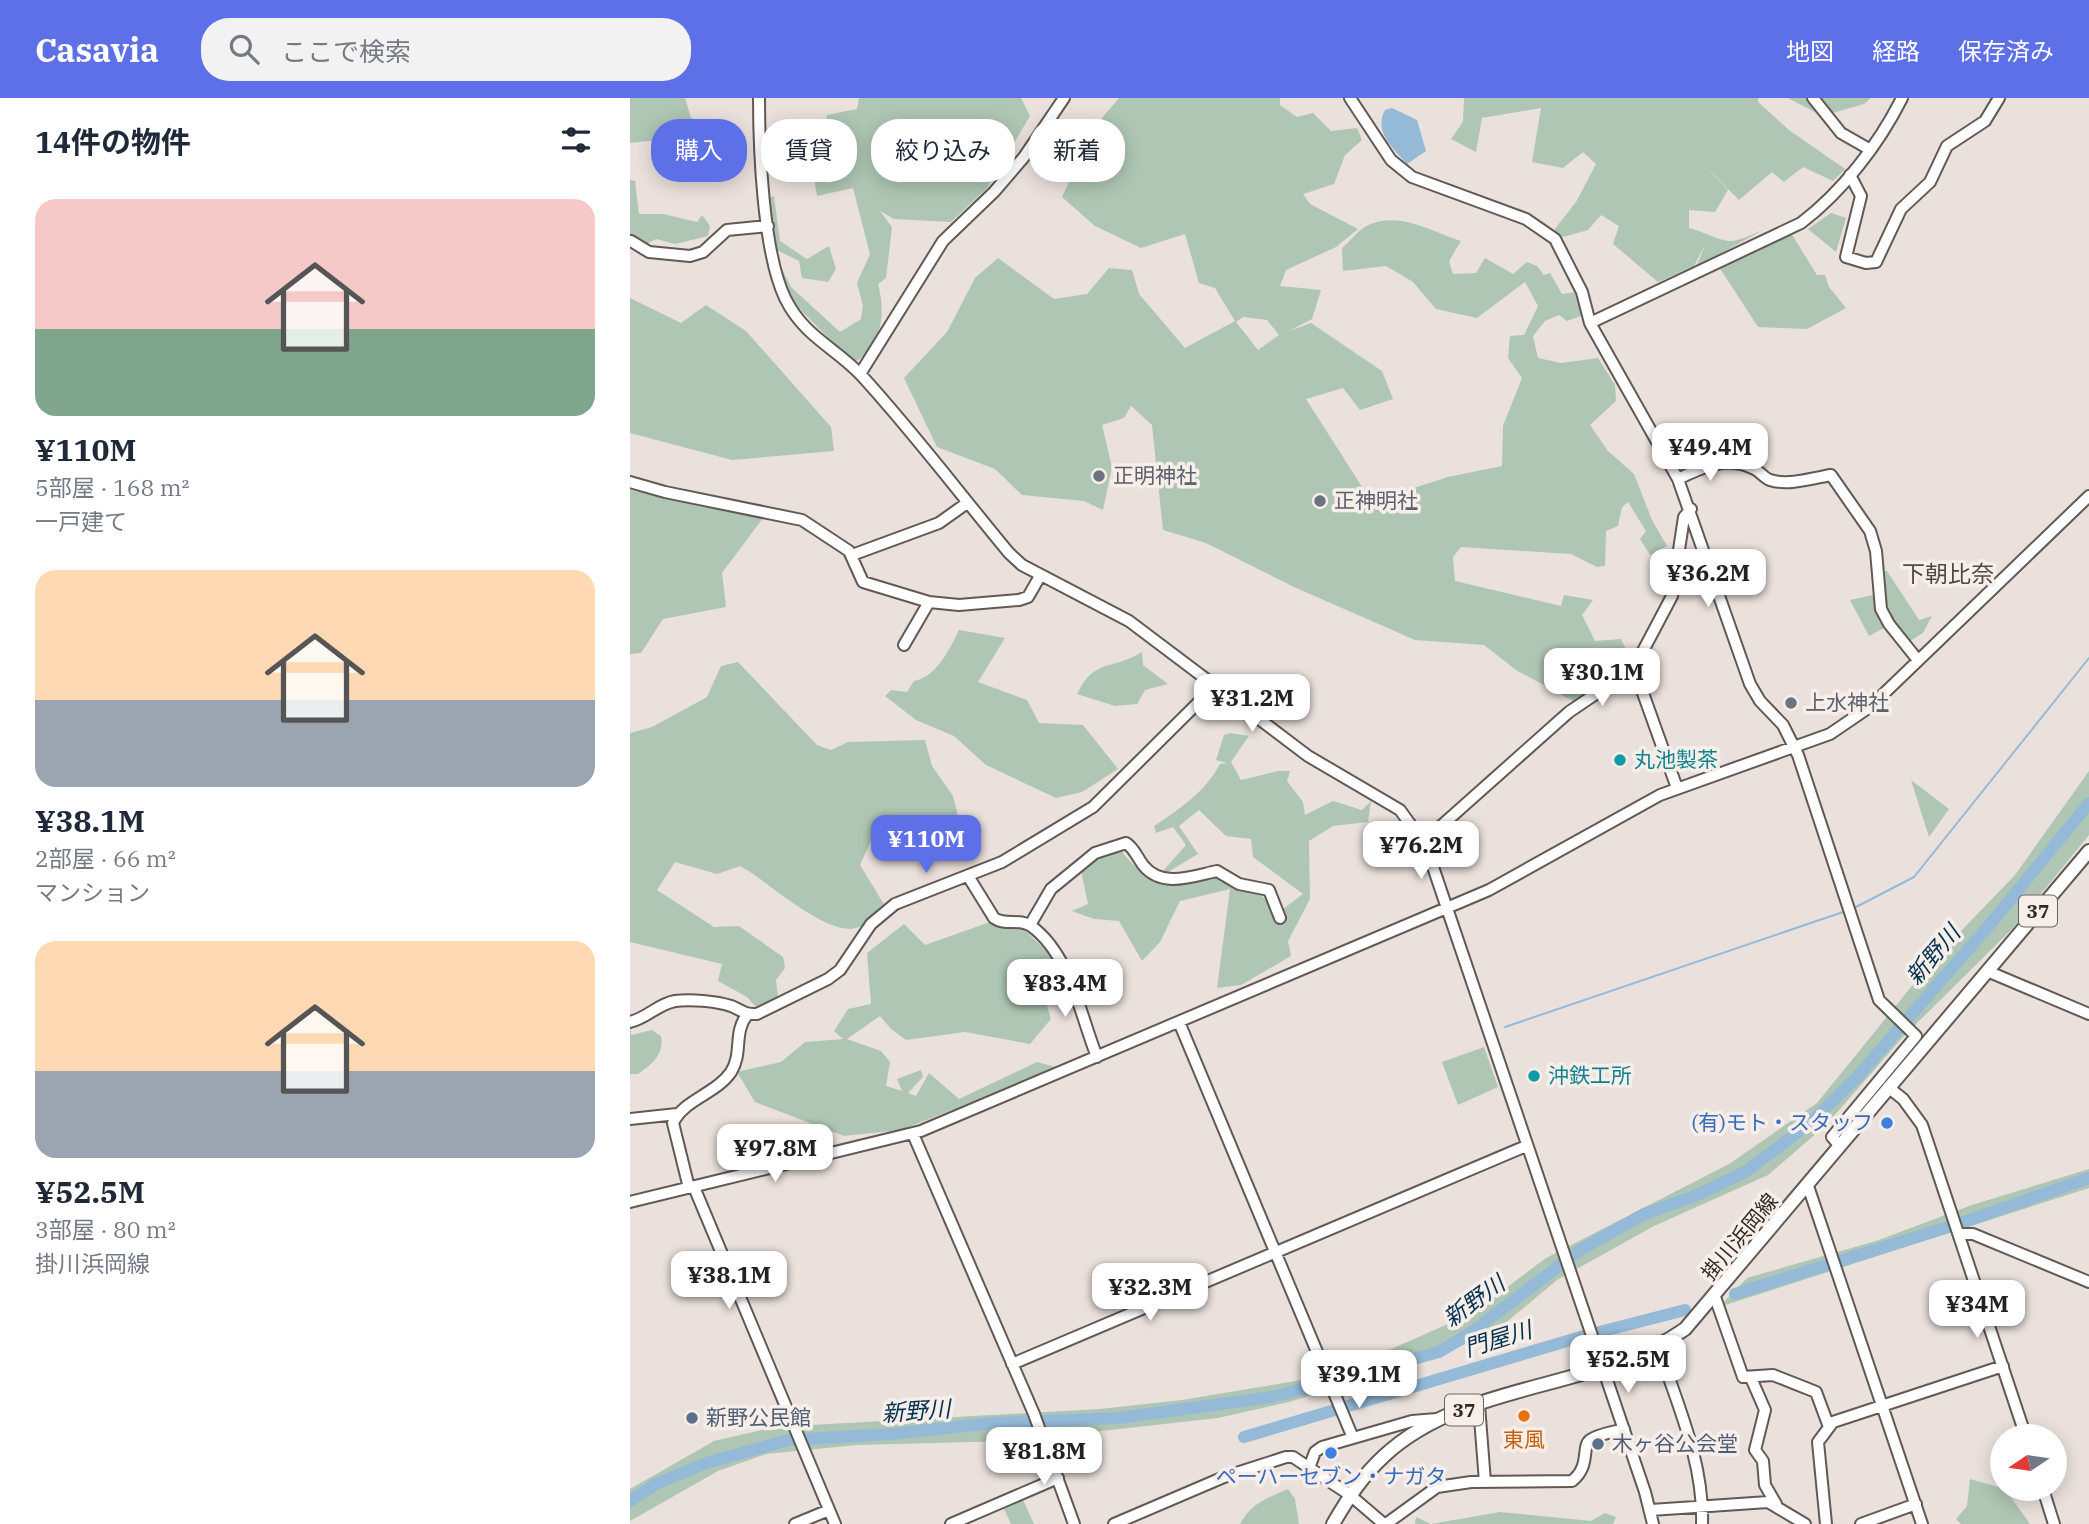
<!DOCTYPE html>
<html lang="ja">
<meta charset="utf-8">
<style>
body{margin:0;font-family:"IBM Plex Serif","Noto Sans JP",serif;background:#f2f2f3;color:#1f2937;height:100vh;display:flex;flex-direction:column;font-size:26px;white-space:nowrap}
*{box-sizing:border-box;margin:0}
p{font-size:23px;color:#747a83}
.icon{flex:none;width:38px;height:38px;fill:none;stroke:currentColor;stroke-width:2;stroke-linecap:round;stroke-linejoin:round}
.map{position:relative;flex:1;overflow:hidden}
.panel{display:flex;flex-direction:column;background:#fff;width:630px}
.panel>*{flex:none}
.top-card{position:absolute;left:21px;top:21px;width:665px;height:63px;display:flex;gap:14px}
.needle{width:46px;rotate:257deg}
.buttons{position:absolute;left:1360px;top:1326px;display:grid;gap:14px}
.buttons a{display:grid;place-items:center;width:77px;height:77px;border-radius:50%;background:#fff;box-shadow:0 4px 18px #0003;font-size:35px}
.price{position:absolute;translate:-50% -60px;padding:0 16px;border-radius:14px;background:#fff;color:#222;font-size:23px;line-height:46px;filter:drop-shadow(0 2px 4px #0008)}
.price::after{content:'';position:absolute;left:50%;top:42px;width:21px;height:16px;margin-left:-10px;background:inherit;clip-path:polygon(0 0,100% 0,50% 100%)}
.price.selected{background:#5e70e7;color:#fff}
ul{padding:0;list-style:none}
li{display:grid;align-content:center;gap:14px;height:371px;padding:0 35px}
li span{display:grid;place-items:center;height:217px;border-radius:21px;color:#555}
li>.icon{margin-inline-start:auto}
span .icon{width:126px;height:126px;fill:#fffc;stroke-width:1}
li b{font-size:30px}
h2{display:flex;justify-content:space-between;align-items:center;height:84px;padding:0 35px;font-size:30px}
.chip{padding:0 24px;border-radius:28px;background:#fff;box-shadow:0 4px 18px #0003;font-size:24px;line-height:63px}
.chip.selected{background:#5e70e7;color:#fff}
header{display:flex;align-items:center;gap:42px;box-sizing:border-box;height:98px;padding:0 35px;background:#5e70e7;color:#fff}
header strong{font-size:33px}
nav{display:flex;gap:38px;margin-inline-start:auto;font-size:24px}
.search{width:490px;height:63px;background:#f2f2f3;display:flex;align-items:center;gap:18px;box-sizing:border-box;padding:0 24px;border-radius:28px;color:#747a83;font-size:26px}
main{display:flex;flex:1;min-height:0}
.map>svg:first-child{display:block}
</style>
<header>
<strong>Casavia</strong>
<div class="search"><svg class="icon" aria-label="search" viewBox="0 0 24 24"><circle cx="10" cy="10" r="6"/><path d="M15 15l6 6"/></svg>ここで検索</div>
<nav><a>地図</a><a>経路</a><a>保存済み</a></nav>
</header>
<main>
<section class="panel">
<h2>14件の物件<svg class="icon" aria-label="filters" viewBox="0 0 24 24"><path d="M4 7h16M4 17h16"/><circle cx="9" cy="7" r="2"/><circle cx="15" cy="17" r="2"/></svg></h2>
<ul>
<li><span style="background:linear-gradient(#f6c9c9 60%,#7fa58c 0)"><svg class="icon" aria-label="home" viewBox="0 0 24 24"><path d="M3 11l9-7 9 7M6 9v11h12V9"/></svg></span><div><b>¥110M</b><p>5部屋 · 168 m²</p><p>一戸建て</p></div></li>
<li><span style="background:linear-gradient(#ffd9b3 60%,#9aa5b1 0)"><svg class="icon" aria-label="home" viewBox="0 0 24 24"><path d="M3 11l9-7 9 7M6 9v11h12V9"/></svg></span><div><b>¥38.1M</b><p>2部屋 · 66 m²</p><p>マンション</p></div></li>
<li><span style="background:linear-gradient(#ffd9b3 60%,#9aa5b1 0)"><svg class="icon" aria-label="home" viewBox="0 0 24 24"><path d="M3 11l9-7 9 7M6 9v11h12V9"/></svg></span><div><b>¥52.5M</b><p>3部屋 · 80 m²</p><p>掛川浜岡線</p></div></li>
</ul>
</section>
<div class="map">
<svg width="1459" height="1426" viewBox="0 0 1459 1426">
<rect width="100%" height="100%" fill="#eae1dc"/>
<path fill="#aec6b3" fill-rule="evenodd" d="M 0,0 L 55,0 L 61,20 L 93,28 L 114,44 L 84,51 L 83,36 L 0,45 Z
M 229,0 L 391,0 L 400,18 L 357,90 L 321,124 L 264,121 L 250,113 L 262,129 L 256,180 L 248,186 C 256,216 252,244 227,263 L 221,263 L 162,203 L 146,159 L 161,189 L 210,234 L 231,221 L 233,208 L 227,185 L 240,156 L 223,90 L 187,98 L 182,68 L 158,59 L 195,45 L 197,17 L 227,11 Z
M 489,0 L 650,0 L 650,7 L 667,19 L 683,15 L 701,33 L 727,30 L 732,42 L 715,57 L 704,86 L 673,96 L 680,106 L 728,131 L 706,149 L 656,172 L 650,188 L 691,192 L 682,221 L 659,233 L 681,225 L 752,273 L 763,301 L 730,312 L 713,290 L 676,301 L 734,392 L 774,393 L 818,379 L 872,368 L 873,328 L 892,280 L 878,260 L 880,238 L 894,237 L 908,208 L 895,184 L 847,220 L 806,211 L 783,184 L 756,168 L 713,173 L 712,150 C 719,144 728,133 736,128 C 769,112 800,133 831,143 L 819,163 L 823,176 L 846,175 L 855,160 L 883,176 L 897,164 L 907,168 L 914,177 L 920,175 L 932,196 L 947,194 L 954,217 L 937,223 L 929,217 L 915,223 L 903,238 L 908,260 L 931,265 L 968,260 L 985,287 L 986,303 L 960,327 L 978,353 L 1004,376 L 1022,422 L 1037,448 L 1020,457 L 1010,441 L 1016,433 L 998,404 L 992,409 L 988,428 L 976,433 L 975,468 L 967,469 L 941,456 L 831,449 L 823,459 L 825,483 L 931,508 L 934,497 L 963,502 L 952,517 L 965,543 L 991,541 L 1002,565 L 943,603 L 886,572 L 854,547 L 785,542 L 664,489 L 576,445 L 533,432 L 522,327 L 501,308 L 494,320 L 472,327 L 482,369 L 473,412 L 454,403 L 392,397 L 365,371 L 307,349 L 274,280 L 317,234 L 345,180 L 368,160 L 424,201 L 457,196 L 479,170 L 502,172 L 509,196 L 555,250 L 605,223 L 585,190 L 569,185 L 555,136 L 511,150 L 465,128 L 432,99 L 446,69 L 442,55 ZM 613,219 L 637,222 L 649,237 L 628,252 L 606,224 Z
M 834,0 L 1128,0 L 1128,4 L 1159,32 L 1215,71 L 1203,83 L 1173,69 L 1154,84 L 1142,74 L 1109,102 L 1071,64 L 1098,92 L 1085,114 L 1059,112 L 1059,130 C 1072,133 1092,144 1101,143 C 1111,142 1123,136 1133,132 L 1066,169 L 1076,145 L 1064,168 L 1028,184 L 983,146 L 989,128 L 971,117 L 958,132 L 933,139 L 924,132 L 946,104 L 966,66 L 953,54 L 933,70 L 902,64 L 911,10 L 852,20 L 846,54 L 821,41 L 833,24 Z
M 1158,0 L 1241,0 L 1234,6 L 1192,18 Z
M 0,82 L 5,83 L 9,116 L 33,116 L 67,124 L 72,117 L 80,128 L 78,138 L 45,146 L 26,141 L 13,148 L 0,139 Z
M 144,98 L 150,143 L 177,161 L 199,148 L 206,171 L 198,184 L 172,180 L 169,163 L 147,152 L 139,100 Z
M 1201,115 L 1216,120 L 1206,154 L 1178,131 Z
M 1161,135 L 1187,177 L 1195,177 L 1199,189 L 1216,210 L 1177,231 L 1128,229 L 1089,169 Z
M 0,200 L 51,225 L 76,207 L 116,233 L 201,329 L 204,353 L 102,362 L 0,335 Z
M 0,392 L 133,420 L 92,475 L 96,509 L 33,521 L 11,555 L 0,556 Z
M 1253,473 L 1257,473 L 1289,522 L 1302,518 L 1293,535 L 1280,543 C 1256,525 1255,500 1253,473 Z
M 1243,497 L 1247,516 L 1254,530 L 1239,538 L 1220,502 Z
M 329,532 L 375,540 L 348,584 L 397,602 L 409,625 L 453,627 L 488,671 L 452,694 L 426,700 L 356,667 L 324,638 L 286,622 L 255,598 L 261,592 L 277,594 L 284,583 C 307,579 320,550 329,532 Z
M 512,554 L 513,567 L 538,586 L 515,592 L 507,606 L 485,608 L 447,596 C 465,559 482,573 512,554 Z
M 108,564 L 187,647 L 201,652 L 218,644 L 295,642 L 302,668 L 323,698 L 331,730 L 323,742 L 244,736 L 230,767 L 255,808 C 248,814 238,826 229,829 C 199,842 136,781 110,768 L 87,776 L 45,764 L 27,792 L 84,829 L 109,828 L 153,859 L 155,870 L 146,882 L 148,899 L 127,910 L 117,899 L 88,883 L 92,866 L 0,844 L 0,635 L 22,629 L 77,599 L 91,568 Z
M 600,635 L 619,638 L 601,664 L 611,682 L 648,673 L 660,673 L 657,683 L 673,704 L 675,717 L 703,703 L 732,712 L 741,703 L 738,724 L 703,728 L 679,743 L 680,801 L 658,843 L 661,858 L 611,887 L 587,890 L 600,791 L 550,803 L 530,844 L 512,863 L 489,823 L 464,821 L 442,813 L 458,806 L 451,773 L 470,757 L 490,751 C 525,798 533,771 578,773 C 597,774 619,782 638,786 L 632,798 L 649,814 L 673,796 L 623,759 L 621,741 L 596,738 L 569,712 L 549,728 L 568,756 L 536,775 L 533,773 L 556,747 L 543,729 L 526,735 L 524,728 C 551,710 575,694 590,666 L 597,665 L 586,662 L 594,637 Z
M 1459,673 L 1459,737 L 1383,830 L 1272,940 L 1196,1027 L 1138,1077 L 1024,1128 L 927,1182 L 868,1231 L 809,1258 L 659,1304 L 588,1320 L 381,1343 L 227,1347 L 136,1356 L 88,1373 L 0,1423 L 0,1391 L 84,1343 L 145,1329 L 470,1311 L 552,1302 L 683,1280 L 734,1263 L 843,1215 L 916,1160 L 1099,1066 L 1187,1005 L 1303,862 L 1385,777 Z
M 1281,682 L 1319,711 L 1299,739 Z
M 360,824 L 392,830 L 428,863 L 407,874 L 421,921 L 400,946 L 335,934 L 276,942 L 261,931 L 250,918 L 217,941 L 251,953 L 260,964 L 256,988 L 272,993 L 267,981 L 291,972 L 293,979 L 278,995 L 286,998 L 299,975 L 329,1001 L 407,964 L 429,970 L 271,1032 L 214,1038 L 125,1004 L 107,974 L 151,964 L 175,944 L 213,941 L 204,933 L 218,911 L 241,906 L 237,855 L 274,826 L 295,847 Z
M 0,920 L 1,937 L 22,932 L 31,938 C 34,957 22,966 8,976 L 0,976 Z
M 854,949 L 868,989 L 828,1007 L 812,964 Z
M 1459,1071 L 1459,1090 L 1089,1209 L 1117,1180 L 1246,1143 L 1342,1107 Z
M 1340,1381 L 1375,1391 L 1400,1426 L 1331,1426 L 1326,1421 L 1337,1408 Z
M 658,1391 L 665,1401 L 669,1426 L 610,1426 C 621,1405 638,1400 658,1391 Z
M 393,1402 L 404,1426 L 381,1426 L 374,1411 Z
M 870,1414 L 961,1423 L 975,1415 L 986,1419 L 983,1426 L 785,1426 L 786,1419 L 801,1426 Z"/>
<path fill="#94bad8" d="M 762,10 L 787,22 L 796,53 L 777,66 C 764,51 743,34 755,12 Z"/>
<g fill="none" stroke-linecap="round" stroke-linejoin="round">
<path stroke="#94bad8" stroke-width="2" d="M 1224,810 L 1284,779 L 1459,560
M 875,929 L 1216,813"/>
<path stroke="#94bad8" stroke-width="12" d="M 1105,1196 L 1334,1124 L 1459,1080
M 614,1339 L 954,1238 L 1055,1212
M 0,1403 L 26,1386 L 76,1365 L 159,1342 L 261,1336 L 363,1325 L 489,1320 L 642,1299 L 809,1254 L 842,1234 L 950,1152 L 1014,1116 L 1065,1098 L 1115,1074 L 1179,1026 L 1228,978 L 1362,824 L 1459,705"/>
<g stroke="#615954" stroke-width="14">
<path id="minor" d="M 129,0 C 129,51 133,154 155,200 C 174,239 205,249 232,278 C 284,335 330,396 379,455 L 392,467 L 499,523 L 678,658 L 770,712 L 793,744 L 801,763 L 1015,1394 L 1023,1426
M 720,0 L 761,62 L 782,79 L 896,121 L 925,141 L 952,194 L 960,225 L 1048,381 L 1120,586 L 1130,603 L 1153,627 L 1168,657 L 1249,902 L 1286,938 L 1202,1039 L 1209,1047
M 1183,0 L 1211,35 L 1239,51
M 1220,77 L 1231,98 L 1216,159 L 1236,165 L 1246,164 L 1271,111 L 1300,84 L 1317,48 L 1355,23 L 1369,0
M 1,143 L 19,154 L 60,158 L 73,154 L 97,132 L 138,128
M 960,225 L 1171,125 C 1212,94 1249,46 1272,0
M 230,276 L 313,143 L 364,94 L 394,59 L 434,0
M 1048,381 C 1072,369 1097,358 1122,370 C 1129,372 1134,380 1140,382 C 1157,388 1184,380 1201,377 L 1240,433 L 1246,453 L 1251,511 L 1259,526 L 1287,561
M 0,384 L 35,394 L 172,422 L 219,453 L 233,484 L 299,504 L 274,547
M 222,457 L 309,425 L 337,405
M 299,504 L 329,507 L 389,502 L 398,499 L 410,478
M 1004,570 L 1047,690
M 793,744 L 939,614 L 1004,570 L 1042,498 L 1054,419 L 1061,411
M 338,778 L 364,820 C 375,828 389,820 401,828 C 440,856 450,916 467,959
M 400,827 L 421,791 L 465,755 L 496,745 C 504,750 507,759 513,767 C 532,791 563,778 587,773 L 609,786 L 639,792 L 650,820
M 1357,873 L 1459,916
M 0,924 C 17,920 28,906 45,903 C 60,901 86,903 101,908 C 111,912 115,917 127,916 L 198,881 L 210,872 L 241,826 L 265,806 L 372,764 L 463,709 L 585,588
M 549,924 L 723,1340
M 1258,989 L 1273,1001 L 1292,1027 L 1396,1339
M 0,1021 L 47,1016
M 283,1036 L 404,1316 L 444,1426
M 1178,1088 L 1292,1426
M 64,1089 L 205,1426
M 59,1090 L 43,1025 C 53,1002 86,996 101,974 C 113,955 103,935 117,917
M 0,1104 L 291,1033 L 859,792 L 1030,697 L 1200,636 L 1241,608 L 1459,398
M 1329,1136 L 1343,1136 L 1459,1184
M 1085,1199 L 1113,1279 L 1143,1277 L 1186,1294 L 1199,1329
M 1028,1248 C 1047,1306 1074,1364 1072,1426
M 382,1266 L 896,1048
M 1121,1280 L 1135,1312 L 1125,1352 L 1133,1363 L 1135,1387 L 1146,1406
M 849,1307 L 855,1384
M 679,1370 L 685,1354 L 692,1349 L 782,1323 L 807,1321
M 1413,1391 L 1424,1426
M 1021,1412 L 1138,1404 L 1175,1426
M 165,1426 L 199,1412
M 321,1426 L 428,1380
M 484,1426 L 594,1379 L 656,1359 L 663,1359 L 720,1397 L 754,1426
M 756,1426 L 807,1389 L 841,1384 L 942,1383 C 961,1368 951,1349 960,1342 C 968,1336 984,1334 994,1331
M 1196,1426 L 1188,1344 L 1203,1324 L 1373,1268
M 1231,1426 L 1286,1406"/>
</g>
<g stroke="#615954" stroke-width="16">
<path id="major" d="M 703,1426 C 717,1402 732,1378 754,1358 C 836,1282 965,1294 1055,1231 L 1459,753"/>
</g>
<use href="#minor" stroke="#fff" stroke-width="10"/>
<use href="#major" stroke="#fff" stroke-width="12"/>
</g>
<g fill="#6b7280" stroke="#f7eee9" stroke-width="2.5">
<circle cx="469" cy="378" r="7"/>
<circle cx="690" cy="403" r="7"/>
<circle cx="1161" cy="605" r="7"/>
</g>
<g fill="#0f9aa8" stroke="#f7eee9" stroke-width="2.5">
<circle cx="990" cy="662" r="7"/>
<circle cx="904" cy="978" r="7"/>
</g>
<g fill="#3f7fe0" stroke="#f7eee9" stroke-width="2.5">
<circle cx="1257" cy="1025" r="7"/>
<circle cx="701" cy="1355" r="7"/>
</g>
<circle fill="#e8710a" stroke="#f7eee9" stroke-width="2.5" cx="894" cy="1318" r="7"/>
<g fill="#5c6f8a" stroke="#f7eee9" stroke-width="2.5">
<circle cx="62" cy="1320" r="7"/>
<circle cx="968" cy="1346" r="7"/>
</g>
<g text-anchor="middle" stroke-width="7" stroke-linejoin="round" paint-order="stroke">
<g fill="#f7eee9" stroke="#6a6461" stroke-width="2">
<rect x="1389" y="797.5" width="38" height="31" rx="5"/>
<rect x="815" y="1296.5" width="38" height="31" rx="5"/>
</g>
<g font-size="19" font-weight="bold" fill="#2d2927">
<text x="1408" y="820">37</text>
<text x="834" y="1319">37</text>
</g>
<g font-size="21" fill="#5b616d" stroke="#f7eee9" text-anchor="start">
<text x="483" y="385">正明神社</text>
<text x="704" y="410">正神明社</text>
<text x="1175" y="612">上水神社</text>
</g>
<g font-size="21" fill="#0d838f" stroke="#f7eee9" text-anchor="start">
<text x="1004" y="669">丸池製茶</text>
<text x="918" y="985">沖鉄工所</text>
</g>
<g font-size="21" fill="#366cbe" stroke="#f7eee9" text-anchor="end">
<text x="1243" y="1032">(有)モト・スタッフ</text>
<text x="701" y="1386" text-anchor="middle">ペーハーセブン・ナガタ</text>
</g>
<g font-size="21" fill="#2d2927" stroke="#f7eee9">
<text transform="translate(1110 1139) rotate(-50)" y="7">掛川浜岡線</text>
</g>
<g font-size="21" fill="#4e5e75" stroke="#f7eee9" text-anchor="start">
<text x="76" y="1327">新野公民館</text>
<text x="982" y="1353">木ヶ谷公会堂</text>
</g>
<g font-size="21" fill="#c56008" stroke="#f7eee9">
<text x="894" y="1349">東風</text>
</g>
<g font-size="23" fill="#4f4844" stroke="#f7eee9">
<text x="1318" y="484">下朝比奈</text>
</g>
<g font-size="23" font-style="italic" fill="#01324f" stroke="#f7eee9">
<text transform="translate(1303 857) rotate(-50)" y="8">新野川</text>
<text transform="translate(844 1203) rotate(-36)" y="8">新野川</text>
<text transform="translate(868 1241) rotate(-17)" y="8">門屋川</text>
<text transform="translate(286 1313) rotate(-4)" y="8">新野川</text>
</g>
</g>
</svg>
<div class="buttons">
<a><svg class="needle" viewBox="-14 -14 28 28"><path d="M0-13l5 13h-10z" fill="#e53935"/><path d="M0 13l5-13h-10z" fill="#747a83"/></svg></a>
</div>
<b class="price" style="left:1080px;top:385px">¥49.4M</b>
<b class="price" style="left:1078px;top:511px">¥36.2M</b>
<b class="price" style="left:972px;top:610px">¥30.1M</b>
<b class="price" style="left:622px;top:636px">¥31.2M</b>
<b class="price selected" style="left:296px;top:777px">¥110M</b>
<b class="price" style="left:791px;top:783px">¥76.2M</b>
<b class="price" style="left:435px;top:921px">¥83.4M</b>
<b class="price" style="left:145px;top:1086px">¥97.8M</b>
<b class="price" style="left:99px;top:1213px">¥38.1M</b>
<b class="price" style="left:520px;top:1225px">¥32.3M</b>
<b class="price" style="left:1347px;top:1242px">¥34M</b>
<b class="price" style="left:998px;top:1297px">¥52.5M</b>
<b class="price" style="left:729px;top:1312px">¥39.1M</b>
<b class="price" style="left:414px;top:1389px">¥81.8M</b>
<div class="top-card">
<a class="chip selected">購入</a>
<a class="chip">賃貸</a>
<a class="chip">絞り込み</a>
<a class="chip">新着</a>
</div>
</div>
</main>
